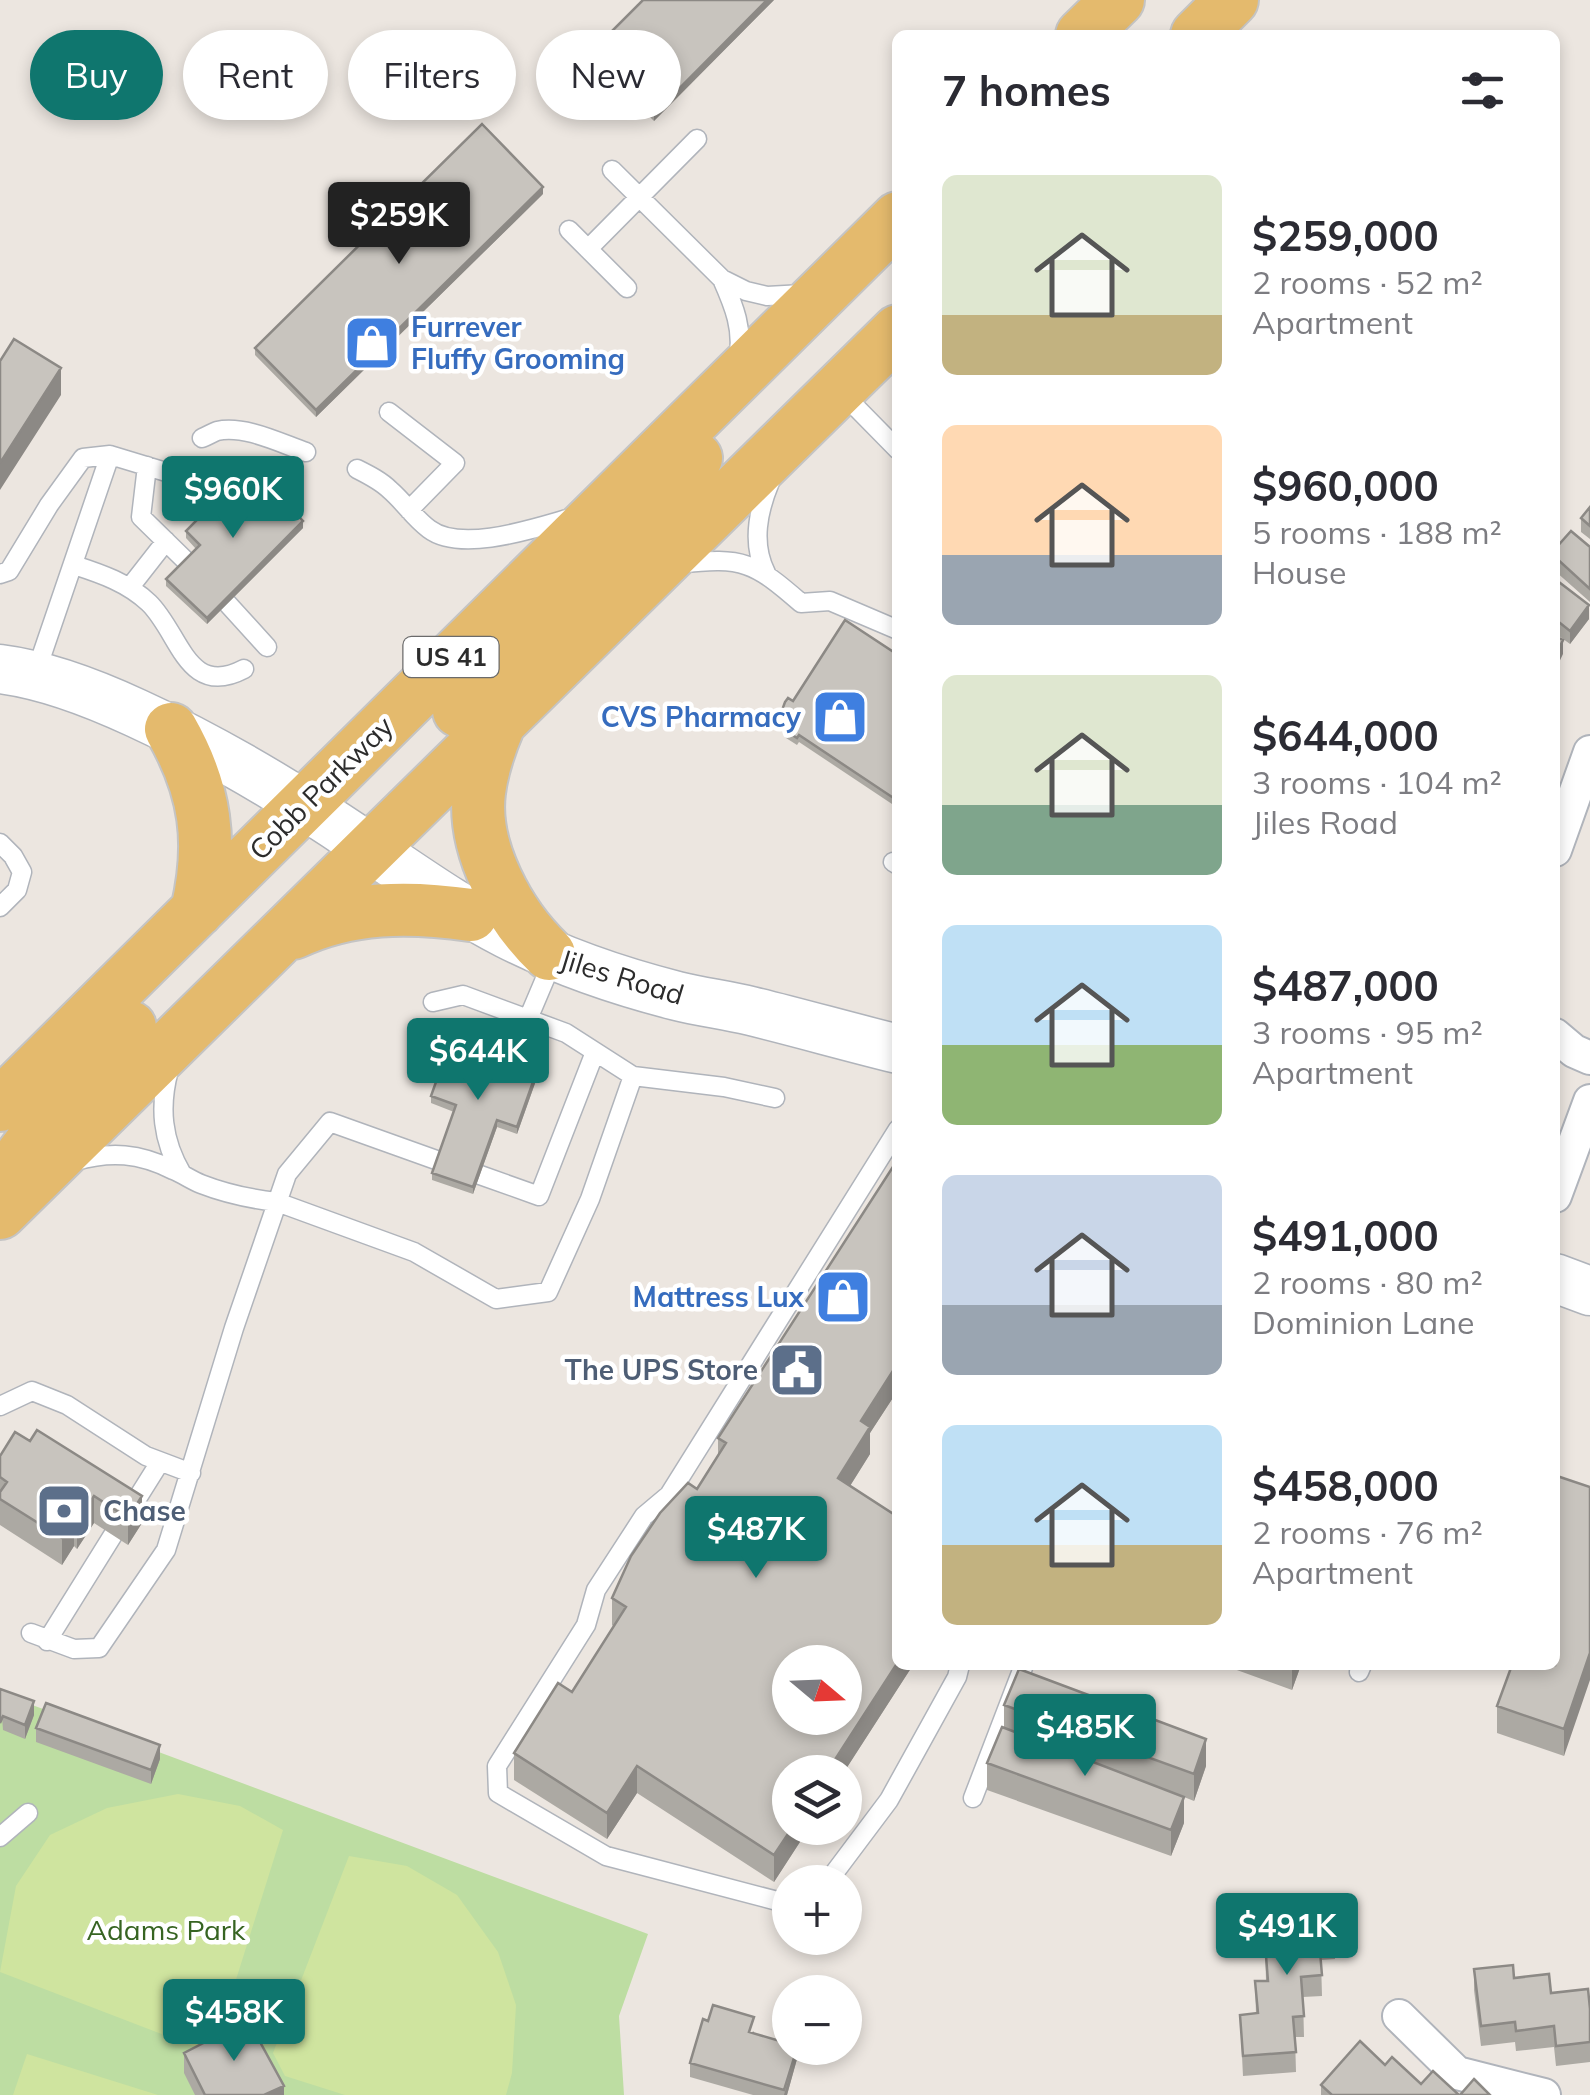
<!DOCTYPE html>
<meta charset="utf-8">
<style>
body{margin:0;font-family:Mulish,sans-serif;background:#f2f2f3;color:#2b2b33;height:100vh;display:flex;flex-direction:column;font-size:38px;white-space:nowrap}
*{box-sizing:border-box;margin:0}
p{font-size:32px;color:#7c7c81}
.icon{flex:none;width:55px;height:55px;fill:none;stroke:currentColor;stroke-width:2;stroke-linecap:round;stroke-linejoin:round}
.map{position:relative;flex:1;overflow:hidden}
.side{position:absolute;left:892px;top:30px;width:668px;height:1640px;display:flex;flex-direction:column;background:#fff;border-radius:15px;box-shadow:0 5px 15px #0003}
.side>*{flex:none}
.hud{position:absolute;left:30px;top:30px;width:712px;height:90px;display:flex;gap:20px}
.needle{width:65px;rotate:109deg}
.buttons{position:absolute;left:772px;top:1645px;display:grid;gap:20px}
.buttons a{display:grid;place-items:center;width:90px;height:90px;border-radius:50%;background:#fff;box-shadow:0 5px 15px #0003;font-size:50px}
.price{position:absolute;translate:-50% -85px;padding:0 22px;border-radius:10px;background:#0f766e;color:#fff;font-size:32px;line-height:65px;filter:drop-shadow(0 2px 5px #0008)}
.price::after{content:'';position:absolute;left:50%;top:60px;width:30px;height:22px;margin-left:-15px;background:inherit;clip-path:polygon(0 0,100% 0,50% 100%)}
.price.selected{background:#222;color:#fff}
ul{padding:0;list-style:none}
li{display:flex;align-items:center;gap:30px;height:250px;padding:0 50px}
li span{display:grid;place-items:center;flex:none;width:280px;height:200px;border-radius:15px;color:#555}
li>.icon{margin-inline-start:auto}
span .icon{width:120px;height:120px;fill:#fffc;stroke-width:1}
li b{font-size:42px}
h2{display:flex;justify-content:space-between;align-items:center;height:120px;padding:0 50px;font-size:42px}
.pill{padding:0 35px;border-radius:45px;background:#fff;box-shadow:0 5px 15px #0003;font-size:35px;line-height:90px}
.pill.selected{background:#0f766e;color:#fff}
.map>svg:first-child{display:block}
</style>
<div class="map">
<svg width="1590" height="2095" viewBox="0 0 1590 2095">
<rect width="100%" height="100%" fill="#ece6e0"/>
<path fill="#bddda2" d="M 0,1693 L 648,1934 L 619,2016 L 624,2095 L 0,2095 Z"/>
<path fill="#cfe49f" d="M 178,1794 L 240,1806 L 283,1830 L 218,2037 L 198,2048 L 0,1972 L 16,1886 L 50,1835 L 107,1808 Z
M 349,1856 L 407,1866 L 457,1895 L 498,1952 L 516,2005 L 512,2073 L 506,2095 L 345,2095 L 285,2076 L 273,2053 Z
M 27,2054 L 158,2095 L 13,2095 Z"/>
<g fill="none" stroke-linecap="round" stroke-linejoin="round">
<g stroke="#b0b4bb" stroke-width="21">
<path id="lane" d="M 612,170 L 722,279 L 746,291 L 767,296 L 803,294
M 569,230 L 627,288
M 588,249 L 697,139
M 722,279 C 734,306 744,330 738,360
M 842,393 L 898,450
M 389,412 L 455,463 L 409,510
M 202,438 C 207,436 212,433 217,431 C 245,425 280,443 306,452
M 147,466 L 141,517 L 188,563
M 357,469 C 369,475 381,481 390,490 C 404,502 414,518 429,529 C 462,554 538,527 574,517
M 680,564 C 743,556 755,563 801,603 L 830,601 L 898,630
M 74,565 C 102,574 128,583 149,603 C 180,633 187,699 244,669
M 766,573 C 751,543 758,511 770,482
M 0,574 L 9,571 L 49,505 L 83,458 L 110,455 L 166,472
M 130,587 L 166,541
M 227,603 L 267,647
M 36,672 L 110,455
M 0,843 L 13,856 L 22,872 L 17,890 L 0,907
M 893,862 L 898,865
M 433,1002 L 463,995 L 566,1033 L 633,1076 L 724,1087 L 775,1098
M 528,1019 L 553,960
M 169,1070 C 159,1107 162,1140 182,1174
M 75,1161 C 111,1151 139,1153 173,1170 C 183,1174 191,1180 201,1184 C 224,1193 251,1199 277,1202 L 414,1252 L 496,1299 L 548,1292 L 590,1199 L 633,1076
M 480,1175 L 539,1196 L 595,1052
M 0,1406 L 32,1391 L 67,1405 L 146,1456 L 191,1473
M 128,1513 L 160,1462
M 31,1633 L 74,1649 L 99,1648 L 166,1550 L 234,1328 L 287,1174 L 330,1122 L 439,1161
M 47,1641 L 113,1535
M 1359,1672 L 1362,1665
M 973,1798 L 1024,1665
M 0,1837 L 28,1813
M 821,1882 L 832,1876 L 889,1800 L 957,1677 L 960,1665
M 790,1900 L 785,1903 L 606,1856 L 498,1793 L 497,1766 L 586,1625 L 596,1590 L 644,1516 L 669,1495 L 898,1129"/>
</g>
<g stroke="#b0b4bb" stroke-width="36">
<path id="street" d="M 1555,850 L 1590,752
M 1555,1035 L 1574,1051 L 1590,1058
M 1555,1196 L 1590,1101
M 1399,2016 L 1457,2073 L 1544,2095"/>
</g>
<g stroke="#b0b4bb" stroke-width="51">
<path id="secondary" d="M 0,669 C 47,675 93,693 136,713 C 215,749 288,793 359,841 C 408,873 454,907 507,934 C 560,961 618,981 677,996 C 701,1002 726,1005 751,1011 C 800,1023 849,1037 898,1049
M 1555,1278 L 1590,1291"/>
</g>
<g stroke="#c4c4c4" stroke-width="56">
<path id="primary" d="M 1082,35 L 1118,0
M 1197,35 L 1232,0
M 459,711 L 612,559 L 696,458
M 499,724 C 490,745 482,768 479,792 C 472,849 509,916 549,954
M 171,729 C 206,790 213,843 197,911
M 293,933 C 350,906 409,906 471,915
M 0,1105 L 898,218
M 19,1159 L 76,1083 L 130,1027
M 0,1213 L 898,331"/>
</g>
<use href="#lane" stroke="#fff" stroke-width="18"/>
<use href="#street" stroke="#fff" stroke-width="32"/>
<use href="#secondary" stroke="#fff" stroke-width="48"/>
<use href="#primary" stroke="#e4ba6d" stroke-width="52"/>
</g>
<path fill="#aca9a3" d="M 643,0 L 774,0 L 654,121 L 591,59 L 591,52 Z
M 543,194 L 316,417 L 255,355 L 255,348 Z
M 1590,507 L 1590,539 L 1581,532 L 1581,518 Z
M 303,528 L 207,624 L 166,586 L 166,579 L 196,549 L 186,538 L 186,531 Z
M 1590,547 L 1590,602 L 1555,571 L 1555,549 Z
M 1555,579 L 1589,619 L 1570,644 L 1555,633 Z
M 898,655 L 898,808 L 799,742 L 797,745 L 786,738 L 783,732 L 781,720 L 781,713 L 793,701 Z
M 539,1072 L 517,1134 L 497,1127 L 473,1194 L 432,1180 L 432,1173 L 454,1112 L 431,1103 L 431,1096 Z
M 898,1159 L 898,1390 L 870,1433 L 870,1454 L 850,1486 L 913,1665 L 844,1772 L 790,1772 L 790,1828 L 809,1828 L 774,1882 L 637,1793 L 607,1839 L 514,1780 L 514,1753 L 572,1692 L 614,1627 L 612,1625 L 612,1598 L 697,1489 L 718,1456 L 718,1438 Z
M 15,1432 L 142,1523 L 128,1545 L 94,1523 L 77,1549 L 74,1546 L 62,1565 L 0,1525 L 0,1456 Z
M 1590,1487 L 1564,1756 L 1497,1733 L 1497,1706 Z
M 1223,1665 L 1301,1665 L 1292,1690 Z
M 0,1689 L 34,1715 L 25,1739 L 3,1730 Z
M 1004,1705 L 1206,1766 L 1194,1801 L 1184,1797 L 1184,1823 L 1171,1856 L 987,1790 L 987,1763 L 1004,1728 Z
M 36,1728 L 160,1759 L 151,1784 L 36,1742 Z
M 1281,1904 L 1335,1938 L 1335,1959 L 1321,1960 L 1322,1996 L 1303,1997 L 1304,2037 L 1295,2037 L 1296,2072 L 1243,2076 L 1240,2015 L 1256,2014 L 1255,1981 L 1266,1981 L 1265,1943 L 1282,1942 Z
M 1474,1969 L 1514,1978 L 1590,2009 L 1590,2062 L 1556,2066 L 1554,2047 L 1516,2051 L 1515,2042 L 1481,2046 L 1474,1990 Z
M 754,2031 L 753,2033 L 797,2059 L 787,2095 L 753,2095 L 690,2077 L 690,2063 Z
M 184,2053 L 284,2095 L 195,2095 L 184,2073 Z
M 1385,2065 L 1421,2084 L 1459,2095 L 1321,2095 L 1321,2085 Z"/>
<path fill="#8c8985" d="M 767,0 L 774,0 L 654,121 L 654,114 Z
M 543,187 L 543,194 L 316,417 L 316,410 Z
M 61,368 L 61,395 L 0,490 L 0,463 Z
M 303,521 L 303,528 L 207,624 L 207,618 Z
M 1589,605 L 1589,619 L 1570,644 L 1570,631 Z
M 1563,640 L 1563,654 L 1555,671 L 1555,657 Z
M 539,1065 L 539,1072 L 517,1134 L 517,1127 Z
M 497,1120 L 497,1127 L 473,1194 L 473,1187 Z
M 898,1363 L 898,1390 L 870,1433 L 870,1454 L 838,1505 L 838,1478 L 861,1421 Z
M 94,1496 L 94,1523 L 77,1549 L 77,1522 Z
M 142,1496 L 142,1523 L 128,1545 L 128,1518 Z
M 74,1519 L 74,1546 L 62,1565 L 62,1538 Z
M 1590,1653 L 1590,1680 L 1564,1756 L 1564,1729 Z
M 898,1662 L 898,1665 L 913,1665 L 844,1772 L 827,1772 Z
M 1292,1665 L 1301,1665 L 1292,1690 Z
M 34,1701 L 34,1715 L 25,1739 L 25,1725 Z
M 1206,1739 L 1206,1766 L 1194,1801 L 1194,1774 Z
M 160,1745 L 160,1759 L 151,1784 L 151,1770 Z
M 637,1766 L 637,1793 L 607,1839 L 607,1813 Z
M 1184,1797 L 1184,1823 L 1171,1856 L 1171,1830 Z
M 792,1828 L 809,1828 L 774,1882 L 774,1855 Z
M 797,2048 L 797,2059 L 787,2095 L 784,2095 Z
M 284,2086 L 284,2095 L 264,2095 Z"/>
<path fill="#c8c4be" stroke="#8c8985" stroke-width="2.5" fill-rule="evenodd" d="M 643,0 L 767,0 L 654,114 L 591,52 Z
M 482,124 L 543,187 L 316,410 L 255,348 Z
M 14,339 L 61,368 L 0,463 L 0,361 Z
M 250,466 L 303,521 L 207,618 L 166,579 L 200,545 L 186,531 Z
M 1590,507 L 1590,526 L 1581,518 Z
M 1571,531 L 1590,547 L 1590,589 L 1555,557 L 1555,549 Z
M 1555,579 L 1589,605 L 1570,631 L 1555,619 Z
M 845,620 L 898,655 L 898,801 L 799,735 L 797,738 L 786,731 L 783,725 L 781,713 L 785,702 L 788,698 L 793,701 Z
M 1555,636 L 1563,640 L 1555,657 Z
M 453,1034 L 539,1065 L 517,1127 L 497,1120 L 473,1187 L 432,1173 L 456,1105 L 431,1096 Z
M 898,1159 L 898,1363 L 861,1421 L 870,1427 L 838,1478 L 898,1517 L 898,1662 L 827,1772 L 790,1772 L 790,1828 L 792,1828 L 774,1855 L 637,1766 L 607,1813 L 514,1753 L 558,1683 L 572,1692 L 626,1607 L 612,1598 L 631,1556 L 660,1513 L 688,1483 L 697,1489 L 726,1443 L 718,1438 ZM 790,1662 L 845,1662 L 845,1718 L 790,1718 Z
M 37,1430 L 142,1496 L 128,1518 L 94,1496 L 77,1522 L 74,1519 L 62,1538 L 0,1499 L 0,1492 L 7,1482 L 0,1477 L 0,1456 L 15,1432 L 30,1441 Z
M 1557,1476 L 1590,1487 L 1590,1653 L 1564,1729 L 1497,1706 L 1512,1665 L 1555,1665 L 1555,1483 Z
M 1019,1669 L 1206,1739 L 1194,1774 L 1004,1705 Z
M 0,1689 L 34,1701 L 25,1725 L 3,1716 L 0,1723 Z
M 46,1703 L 160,1745 L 151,1770 L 36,1728 Z
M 1002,1727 L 1184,1797 L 1171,1830 L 987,1763 Z
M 1332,1900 L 1335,1938 L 1319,1940 L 1322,1975 L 1301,1977 L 1304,2016 L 1293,2017 L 1296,2052 L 1243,2056 L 1240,2015 L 1258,2013 L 1255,1981 L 1268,1981 L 1265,1943 L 1284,1942 L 1281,1904 Z
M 1513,1965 L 1514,1978 L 1549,1974 L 1551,1993 L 1588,1989 L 1590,2009 L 1590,2042 L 1556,2046 L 1554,2026 L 1516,2031 L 1515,2022 L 1481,2026 L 1474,1969 Z
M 713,2005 L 754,2017 L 749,2032 L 790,2044 L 790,2048 L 797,2048 L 784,2090 L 690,2063 L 703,2019 L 708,2021 Z
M 248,2020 L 284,2086 L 264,2095 L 205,2095 L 184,2053 Z
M 1360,2041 L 1385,2065 L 1392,2057 L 1421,2084 L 1433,2071 L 1459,2095 L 1332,2095 L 1321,2085 Z
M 1474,2079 L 1490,2095 L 1460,2095 Z"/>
<defs>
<g id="shop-square" transform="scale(2.875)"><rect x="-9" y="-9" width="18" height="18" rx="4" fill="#3f7fe0" stroke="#fff"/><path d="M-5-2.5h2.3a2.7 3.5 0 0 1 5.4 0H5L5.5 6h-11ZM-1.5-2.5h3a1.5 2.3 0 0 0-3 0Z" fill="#fff"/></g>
<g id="civic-square" transform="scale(2.875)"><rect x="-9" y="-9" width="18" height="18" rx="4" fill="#5c6f8a" stroke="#fff"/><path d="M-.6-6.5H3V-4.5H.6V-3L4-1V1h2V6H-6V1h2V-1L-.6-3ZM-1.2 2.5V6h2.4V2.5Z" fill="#fff"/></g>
<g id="bank-square" transform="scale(2.875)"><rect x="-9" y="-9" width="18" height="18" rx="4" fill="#5c6f8a" stroke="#fff"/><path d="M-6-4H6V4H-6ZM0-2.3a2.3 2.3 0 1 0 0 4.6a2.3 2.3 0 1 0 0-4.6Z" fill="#fff"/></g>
</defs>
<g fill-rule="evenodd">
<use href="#shop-square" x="372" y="343"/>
<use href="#shop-square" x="840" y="717"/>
<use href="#shop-square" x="843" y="1297"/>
<use href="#civic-square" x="797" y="1370"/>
<use href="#bank-square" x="64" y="1511"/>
</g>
<g text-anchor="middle" stroke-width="9" stroke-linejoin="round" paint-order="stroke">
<rect fill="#fff" stroke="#6b6b6b" stroke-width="2.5" x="403.5" y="637" width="95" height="40" rx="8"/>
<g font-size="25" font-weight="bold" fill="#2c2c2c">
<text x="451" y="666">US 41</text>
</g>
<g font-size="28" font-weight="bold" fill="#366cbe" stroke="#fff" text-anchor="end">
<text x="411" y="337" text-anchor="start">Furrever<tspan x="411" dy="32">Fluffy Grooming</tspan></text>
<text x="801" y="727">CVS Pharmacy</text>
<text x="804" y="1307">Mattress Lux</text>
</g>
<g font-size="28" fill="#2c2c2c" stroke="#fff">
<text transform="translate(321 788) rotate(-45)" y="10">Cobb Parkway</text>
<text transform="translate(622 977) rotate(17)" y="10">Jiles Road</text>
</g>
<g font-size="28" font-weight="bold" fill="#4e5e75" stroke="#fff" text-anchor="end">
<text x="758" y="1380">The UPS Store</text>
<text x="103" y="1521" text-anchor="start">Chase</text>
</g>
<g font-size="28" fill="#376422" stroke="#fff">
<text x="166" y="1940">Adams Park</text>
</g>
</g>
</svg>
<div class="buttons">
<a><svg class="needle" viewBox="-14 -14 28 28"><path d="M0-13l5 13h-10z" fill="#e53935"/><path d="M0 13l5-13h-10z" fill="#7c7c81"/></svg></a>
<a><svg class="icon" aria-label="layers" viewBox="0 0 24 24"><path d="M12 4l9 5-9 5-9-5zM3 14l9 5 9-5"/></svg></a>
<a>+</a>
<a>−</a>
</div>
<b class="price selected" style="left:399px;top:267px">$259K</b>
<b class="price" style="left:233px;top:541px">$960K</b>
<b class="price" style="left:478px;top:1103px">$644K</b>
<b class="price" style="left:756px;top:1581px">$487K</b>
<b class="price" style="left:1085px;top:1779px">$485K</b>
<b class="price" style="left:1287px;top:1978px">$491K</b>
<b class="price" style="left:234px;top:2064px">$458K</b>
<div class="hud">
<a class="pill selected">Buy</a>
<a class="pill">Rent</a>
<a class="pill">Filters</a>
<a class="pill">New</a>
</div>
<section class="side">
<h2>7 homes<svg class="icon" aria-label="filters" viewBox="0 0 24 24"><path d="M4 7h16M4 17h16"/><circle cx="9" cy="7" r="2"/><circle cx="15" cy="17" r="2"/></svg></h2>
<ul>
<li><span style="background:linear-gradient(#dfe7d0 70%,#c2b280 0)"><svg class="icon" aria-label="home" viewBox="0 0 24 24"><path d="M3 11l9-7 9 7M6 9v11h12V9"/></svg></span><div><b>$259,000</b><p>2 rooms · 52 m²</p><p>Apartment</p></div></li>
<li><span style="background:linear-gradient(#ffd9b3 65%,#9aa5b1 0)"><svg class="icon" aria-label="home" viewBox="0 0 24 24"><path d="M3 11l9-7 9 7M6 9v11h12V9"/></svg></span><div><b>$960,000</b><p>5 rooms · 188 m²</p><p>House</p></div></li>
<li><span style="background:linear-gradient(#dfe7d0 65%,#7fa58c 0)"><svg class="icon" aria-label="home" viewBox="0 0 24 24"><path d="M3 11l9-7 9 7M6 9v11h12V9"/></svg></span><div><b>$644,000</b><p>3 rooms · 104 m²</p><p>Jiles Road</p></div></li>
<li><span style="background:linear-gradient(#bfe0f5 60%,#8fb573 0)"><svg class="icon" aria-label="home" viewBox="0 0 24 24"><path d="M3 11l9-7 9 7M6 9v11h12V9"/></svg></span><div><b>$487,000</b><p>3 rooms · 95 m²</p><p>Apartment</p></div></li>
<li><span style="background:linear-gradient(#c9d6e8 65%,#9aa5b1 0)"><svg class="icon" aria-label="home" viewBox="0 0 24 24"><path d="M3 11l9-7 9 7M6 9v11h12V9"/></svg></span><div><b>$491,000</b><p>2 rooms · 80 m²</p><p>Dominion Lane</p></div></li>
<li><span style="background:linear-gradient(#bfe0f5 60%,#c2b280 0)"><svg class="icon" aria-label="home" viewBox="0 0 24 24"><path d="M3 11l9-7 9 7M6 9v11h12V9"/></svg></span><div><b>$458,000</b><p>2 rooms · 76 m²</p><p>Apartment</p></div></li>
</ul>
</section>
</div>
